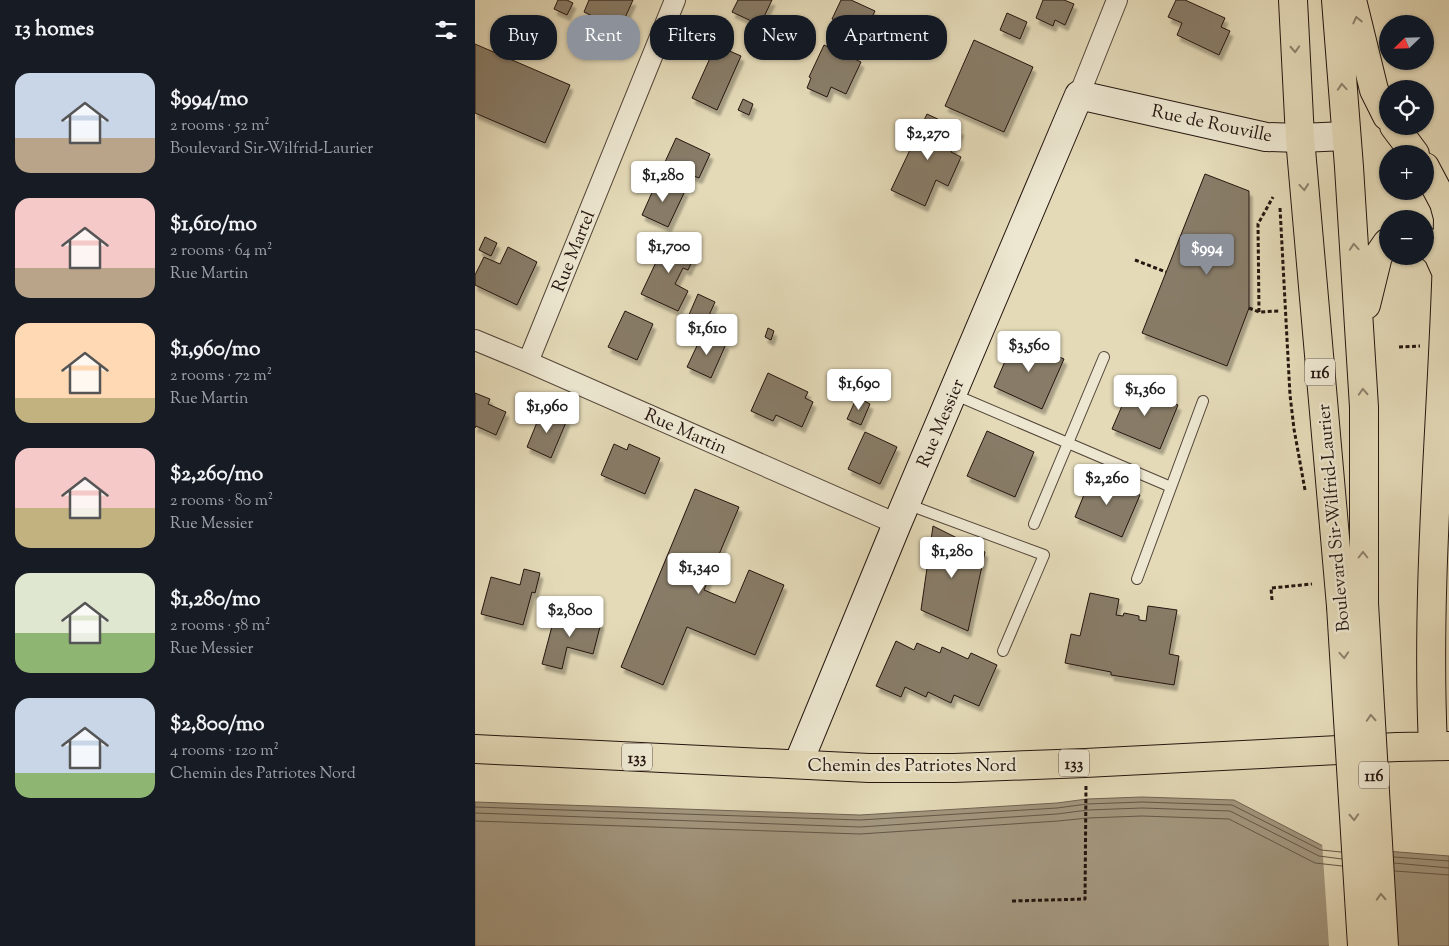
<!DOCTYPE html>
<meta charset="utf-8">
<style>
body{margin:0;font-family:"Sorts Mill Goudy",serif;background:#242831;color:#f1f3f6;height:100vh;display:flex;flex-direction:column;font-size:19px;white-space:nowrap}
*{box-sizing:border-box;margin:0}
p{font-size:16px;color:#9ea1a6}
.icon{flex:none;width:28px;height:28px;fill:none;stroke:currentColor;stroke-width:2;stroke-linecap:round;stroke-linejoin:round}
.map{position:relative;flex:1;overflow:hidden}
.panel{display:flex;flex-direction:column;background:#171b24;width:475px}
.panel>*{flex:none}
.guide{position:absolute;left:15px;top:15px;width:475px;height:45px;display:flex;gap:10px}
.needle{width:32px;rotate:247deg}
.tools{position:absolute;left:904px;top:15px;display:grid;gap:10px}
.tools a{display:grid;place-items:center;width:55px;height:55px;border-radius:50%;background:#171b24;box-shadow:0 1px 4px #0004;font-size:25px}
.price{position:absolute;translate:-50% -42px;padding:0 11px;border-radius:5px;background:#fff;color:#222;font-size:16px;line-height:32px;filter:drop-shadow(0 1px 2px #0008)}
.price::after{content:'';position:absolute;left:50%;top:30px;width:15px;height:11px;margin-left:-8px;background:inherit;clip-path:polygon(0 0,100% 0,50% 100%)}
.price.current{background:#8c9099;color:#fff}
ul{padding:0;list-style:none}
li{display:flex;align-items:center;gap:15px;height:125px;padding:0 15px}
li span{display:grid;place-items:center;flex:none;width:140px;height:100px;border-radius:15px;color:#555}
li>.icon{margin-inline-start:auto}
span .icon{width:60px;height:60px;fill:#fffc;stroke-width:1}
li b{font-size:21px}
h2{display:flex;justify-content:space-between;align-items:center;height:60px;padding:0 15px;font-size:21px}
.chip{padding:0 18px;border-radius:20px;background:#171b24;box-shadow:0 1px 4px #0004;font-size:18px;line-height:45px}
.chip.current{background:#8c9099;color:#fff}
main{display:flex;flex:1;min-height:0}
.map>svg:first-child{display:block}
</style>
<main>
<section class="panel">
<h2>13 homes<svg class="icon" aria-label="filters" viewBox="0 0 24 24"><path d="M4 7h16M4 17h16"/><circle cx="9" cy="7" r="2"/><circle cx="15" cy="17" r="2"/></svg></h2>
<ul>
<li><span style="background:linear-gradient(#c9d6e8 65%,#b9a48a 0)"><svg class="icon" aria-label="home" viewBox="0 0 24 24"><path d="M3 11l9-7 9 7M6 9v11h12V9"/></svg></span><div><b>$994/mo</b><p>2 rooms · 52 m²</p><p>Boulevard Sir-Wilfrid-Laurier</p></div></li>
<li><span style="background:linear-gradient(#f6c9c9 70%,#b9a48a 0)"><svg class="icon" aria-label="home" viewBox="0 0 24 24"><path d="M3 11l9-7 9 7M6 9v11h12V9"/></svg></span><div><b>$1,610/mo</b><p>2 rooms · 64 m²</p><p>Rue Martin</p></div></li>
<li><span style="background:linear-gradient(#ffd9b3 75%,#c2b280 0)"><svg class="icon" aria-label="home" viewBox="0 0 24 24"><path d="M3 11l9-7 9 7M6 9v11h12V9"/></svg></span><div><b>$1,960/mo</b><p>2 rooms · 72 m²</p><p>Rue Martin</p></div></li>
<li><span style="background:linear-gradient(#f6c9c9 60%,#c2b280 0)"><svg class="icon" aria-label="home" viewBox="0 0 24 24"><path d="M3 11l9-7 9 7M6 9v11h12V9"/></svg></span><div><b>$2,260/mo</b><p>2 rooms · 80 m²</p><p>Rue Messier</p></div></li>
<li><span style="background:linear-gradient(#dfe7d0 60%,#8fb573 0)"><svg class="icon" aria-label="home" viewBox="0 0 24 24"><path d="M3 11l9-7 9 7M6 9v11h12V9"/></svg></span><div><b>$1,280/mo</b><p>2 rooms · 58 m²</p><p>Rue Messier</p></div></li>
<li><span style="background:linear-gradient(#c9d6e8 75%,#8fb573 0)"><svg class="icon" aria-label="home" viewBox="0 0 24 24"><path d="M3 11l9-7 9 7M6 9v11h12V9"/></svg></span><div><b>$2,800/mo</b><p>4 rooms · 120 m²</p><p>Chemin des Patriotes Nord</p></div></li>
</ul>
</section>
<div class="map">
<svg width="974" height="946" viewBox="0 0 974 946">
<defs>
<filter id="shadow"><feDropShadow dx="3" dy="5.5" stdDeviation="1" flood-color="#0004"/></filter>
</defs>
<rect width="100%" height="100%" fill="#e4dab8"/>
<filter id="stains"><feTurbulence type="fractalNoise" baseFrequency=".004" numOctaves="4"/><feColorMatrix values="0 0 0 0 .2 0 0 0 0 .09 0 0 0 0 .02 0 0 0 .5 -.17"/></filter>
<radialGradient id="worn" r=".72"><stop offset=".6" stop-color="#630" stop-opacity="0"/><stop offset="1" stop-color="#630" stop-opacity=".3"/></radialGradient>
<path fill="#a3977f" stroke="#706352" d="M 667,797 L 759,800 L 848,846 L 974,856 L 974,946 L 0,946 L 0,802 L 385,815 L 582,803 L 612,799 Z"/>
<path fill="#e4dab8" d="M 847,842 L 915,849 L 921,946 L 854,946 Z"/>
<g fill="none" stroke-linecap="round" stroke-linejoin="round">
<path stroke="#645647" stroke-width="1" d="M 0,807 L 385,820 L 582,808 L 612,804 L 667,802 L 757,805 L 846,850 L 866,852
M 0,813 L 385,827 L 582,814 L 613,810 L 667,808 L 755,811 L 844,856 L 867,859
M 0,821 L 385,834 L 583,821 L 613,818 L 667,816 L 754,819 L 840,863 L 867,866
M 919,857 L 974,861
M 919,863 L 974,868
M 920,871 L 974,875"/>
</g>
<path fill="#887b67" stroke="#24150f" filter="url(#shadow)" d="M 83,0 L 92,0 L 98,3 L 92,15 L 79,9 Z
M 114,0 L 158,0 L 145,29 L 109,12 Z
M 263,0 L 297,0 L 285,25 L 257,12 Z
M 366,0 L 376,0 L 400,11 L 394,23 L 408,29 L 398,49 L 381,42 L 385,32 L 357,19 Z
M 568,0 L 589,0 L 599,4 L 590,25 L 580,20 L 578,26 L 561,18 Z
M 701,0 L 710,0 L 750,18 L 746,27 L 755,31 L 744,55 L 702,35 L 707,23 L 693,17 Z
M 532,13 L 552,22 L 545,39 L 525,30 Z
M 499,40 L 558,67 L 529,132 L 470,106 Z
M 0,44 L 95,85 L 70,143 L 0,113 Z
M 241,45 L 266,56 L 242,110 L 217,98 Z
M 349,45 L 386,62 L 371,94 L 356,87 L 352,97 L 332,88 L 336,78 L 334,77 Z
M 268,99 L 278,104 L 274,115 L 263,110 Z
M 452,114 L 486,130 L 476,152 L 486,157 L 473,186 L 461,180 L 450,206 L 416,190 Z
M 201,138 L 235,154 L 224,178 L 212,173 L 210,178 L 199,173 L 201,167 L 190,162 Z
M 730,174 L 774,191 L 774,308 L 752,366 L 667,333 Z
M 183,179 L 210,191 L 193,227 L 167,215 Z
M 189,236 L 222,251 L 213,270 L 208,268 L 200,284 L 213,291 L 203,311 L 166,294 L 184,256 L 180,255 Z
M 10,237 L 22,243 L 16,256 L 4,250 Z
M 33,247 L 62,262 L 42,305 L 0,285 L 0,275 L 9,257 L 25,264 Z
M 223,294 L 240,302 L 230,324 L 213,317 Z
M 150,311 L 178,324 L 162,360 L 133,347 Z
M 293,328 L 299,331 L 296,340 L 290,337 Z
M 228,333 L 251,344 L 236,378 L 212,367 Z
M 540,338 L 589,359 L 567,409 L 519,387 Z
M 366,370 L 379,376 L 372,391 L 359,385 Z
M 293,373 L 333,392 L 330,398 L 338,402 L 327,427 L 301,415 L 298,421 L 276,411 Z
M 656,385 L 703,405 L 685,449 L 637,429 Z
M 0,393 L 15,399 L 13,404 L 31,412 L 21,435 L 1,426 L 0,428 Z
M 382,397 L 395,404 L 386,425 L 372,419 Z
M 67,410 L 92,420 L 76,458 L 52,447 Z
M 512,431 L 559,452 L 540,497 L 492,476 Z
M 390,432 L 422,447 L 405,484 L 373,469 Z
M 139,444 L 152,450 L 154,444 L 185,458 L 170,494 L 126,475 Z
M 617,475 L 665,495 L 647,537 L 600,517 Z
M 220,489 L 264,507 L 229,590 L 260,603 L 274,570 L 309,585 L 280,655 L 212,627 L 188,685 L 146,667 Z
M 458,526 L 510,552 L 493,631 L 446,610 Z
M 49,569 L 65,573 L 60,593 L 57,592 L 48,625 L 6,614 L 16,577 L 45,585 Z
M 615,593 L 644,599 L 641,615 L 648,616 L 649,613 L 664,616 L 664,620 L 671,621 L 673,606 L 702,610 L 694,654 L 704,656 L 699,685 L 636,675 L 636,672 L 590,663 L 596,634 L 605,636 Z
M 81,611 L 126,623 L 118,654 L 92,647 L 87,669 L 67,664 Z
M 421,641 L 439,650 L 442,643 L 465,653 L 467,647 L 493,659 L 496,653 L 522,665 L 504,706 L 479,695 L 476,703 L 453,692 L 451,697 L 430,687 L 426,697 L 401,686 Z"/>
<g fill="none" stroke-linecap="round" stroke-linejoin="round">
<g stroke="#544639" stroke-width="12">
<path id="lane" d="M 478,394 L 696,487
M 432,502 L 445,509 L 569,555 L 528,651
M 559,524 L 629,357
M 662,579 L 728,401"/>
</g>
<g stroke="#544639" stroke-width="22">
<path id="street" d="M 604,95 L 642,0
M 0,340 L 53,362 L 422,524
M 53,362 L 200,0"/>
</g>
<g stroke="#24150f" stroke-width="30">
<path id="secondary" d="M 323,764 L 422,524 L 604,95 L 791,137 L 825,138 L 871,136"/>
</g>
<g stroke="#24150f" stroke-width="30">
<path id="primary" d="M 818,0 L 825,138 L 866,606
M 861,0 L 874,167 L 889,407 L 889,603
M 877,0 L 899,90 L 912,116
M 919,126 L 940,154
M 950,167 L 969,203 L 973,218 C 970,394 950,570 958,746
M 950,241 L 963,254 L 972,274
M 891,305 L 903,256 L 912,243
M 0,749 L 394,768 L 479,768 L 610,763 L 922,747 L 974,746"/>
</g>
<path stroke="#24150f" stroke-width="3" stroke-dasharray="4 2.5" stroke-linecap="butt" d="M 805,208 L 815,395 L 819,429 L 830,490
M 660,260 L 691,272
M 774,308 L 784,312 L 804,311
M 784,312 L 783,224 L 798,197
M 924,347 L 945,346
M 797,600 L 796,588 L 837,584
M 537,901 L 610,899 L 611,786"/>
<use href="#lane" stroke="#ede7d1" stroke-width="10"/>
<use href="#street" stroke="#ede7d1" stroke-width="20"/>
<use href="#secondary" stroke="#ede7d1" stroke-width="28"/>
<use href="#primary" stroke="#e4dab8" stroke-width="28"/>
<g stroke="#24150f" stroke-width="30" stroke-linecap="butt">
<path id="primary-bridge" d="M 889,603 L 909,946
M 866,606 L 887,946"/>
</g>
<use href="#primary-bridge" stroke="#e4dab8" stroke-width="28"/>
</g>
<defs><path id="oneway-chevron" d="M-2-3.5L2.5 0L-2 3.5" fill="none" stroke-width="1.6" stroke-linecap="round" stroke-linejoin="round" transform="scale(1.25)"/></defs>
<g stroke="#8e816c">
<use href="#oneway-chevron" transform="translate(882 20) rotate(-103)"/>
<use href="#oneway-chevron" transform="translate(820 49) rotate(87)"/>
<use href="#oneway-chevron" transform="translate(867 87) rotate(-94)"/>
<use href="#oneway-chevron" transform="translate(829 187) rotate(85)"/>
<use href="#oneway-chevron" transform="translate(879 247) rotate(-94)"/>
<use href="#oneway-chevron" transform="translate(888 392) rotate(-93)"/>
<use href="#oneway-chevron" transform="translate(888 555) rotate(-90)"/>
<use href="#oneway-chevron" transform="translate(869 655) rotate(86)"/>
<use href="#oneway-chevron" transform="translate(896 718) rotate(-93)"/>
<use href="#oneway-chevron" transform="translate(879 817) rotate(87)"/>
<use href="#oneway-chevron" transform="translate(906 897) rotate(-93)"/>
</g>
<g text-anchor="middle" stroke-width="4.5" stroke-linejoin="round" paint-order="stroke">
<g fill="#ede7d1" stroke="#605449" stroke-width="1">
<rect x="830" y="358.5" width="30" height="27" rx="4"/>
<rect x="147" y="743.5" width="30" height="27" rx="4"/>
<rect x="584" y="749.5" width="30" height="27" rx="4"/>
<rect x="884" y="761.5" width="30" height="27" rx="4"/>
</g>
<g font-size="16" font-weight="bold" fill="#24150f">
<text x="845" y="378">116</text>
<text x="162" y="763">133</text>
<text x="599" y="769">133</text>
<text x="899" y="781">116</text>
</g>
<g font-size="18" fill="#24150f" stroke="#ede7d1">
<text transform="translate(737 123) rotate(12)" y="6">Rue de Rouville</text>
<text transform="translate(98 251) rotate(-68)" y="6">Rue Martel</text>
<text transform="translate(465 423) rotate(-67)" y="6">Rue Messier</text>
<text transform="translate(211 431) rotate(24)" y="6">Rue Martin</text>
<text transform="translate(858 518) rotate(-95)" y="6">Boulevard Sir-Wilfrid-Laurier</text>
<text x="437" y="771">Chemin des Patriotes Nord</text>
</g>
</g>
<rect width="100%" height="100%" filter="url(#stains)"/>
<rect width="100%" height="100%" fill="url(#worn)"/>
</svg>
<div class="tools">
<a><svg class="needle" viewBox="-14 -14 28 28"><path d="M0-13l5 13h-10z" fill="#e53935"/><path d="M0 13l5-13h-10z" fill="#9ea1a6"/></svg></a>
<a><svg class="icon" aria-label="locate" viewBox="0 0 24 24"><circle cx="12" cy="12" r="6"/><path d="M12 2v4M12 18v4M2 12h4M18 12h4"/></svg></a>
<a>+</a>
<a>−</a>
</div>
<b class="price" style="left:453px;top:161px">$2,270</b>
<b class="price" style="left:188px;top:203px">$1,280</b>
<b class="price" style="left:194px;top:274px">$1,700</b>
<b class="price current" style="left:732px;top:276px">$994</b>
<b class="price" style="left:232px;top:356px">$1,610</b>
<b class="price" style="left:554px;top:373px">$3,560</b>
<b class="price" style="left:384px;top:411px">$1,690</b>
<b class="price" style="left:670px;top:417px">$1,360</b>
<b class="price" style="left:72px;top:434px">$1,960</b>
<b class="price" style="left:632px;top:506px">$2,260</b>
<b class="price" style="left:477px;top:579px">$1,280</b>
<b class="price" style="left:224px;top:595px">$1,340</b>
<b class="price" style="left:95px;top:638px">$2,800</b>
<div class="guide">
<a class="chip">Buy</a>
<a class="chip current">Rent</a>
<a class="chip">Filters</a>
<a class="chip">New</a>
<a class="chip">Apartment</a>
</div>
</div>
</main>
